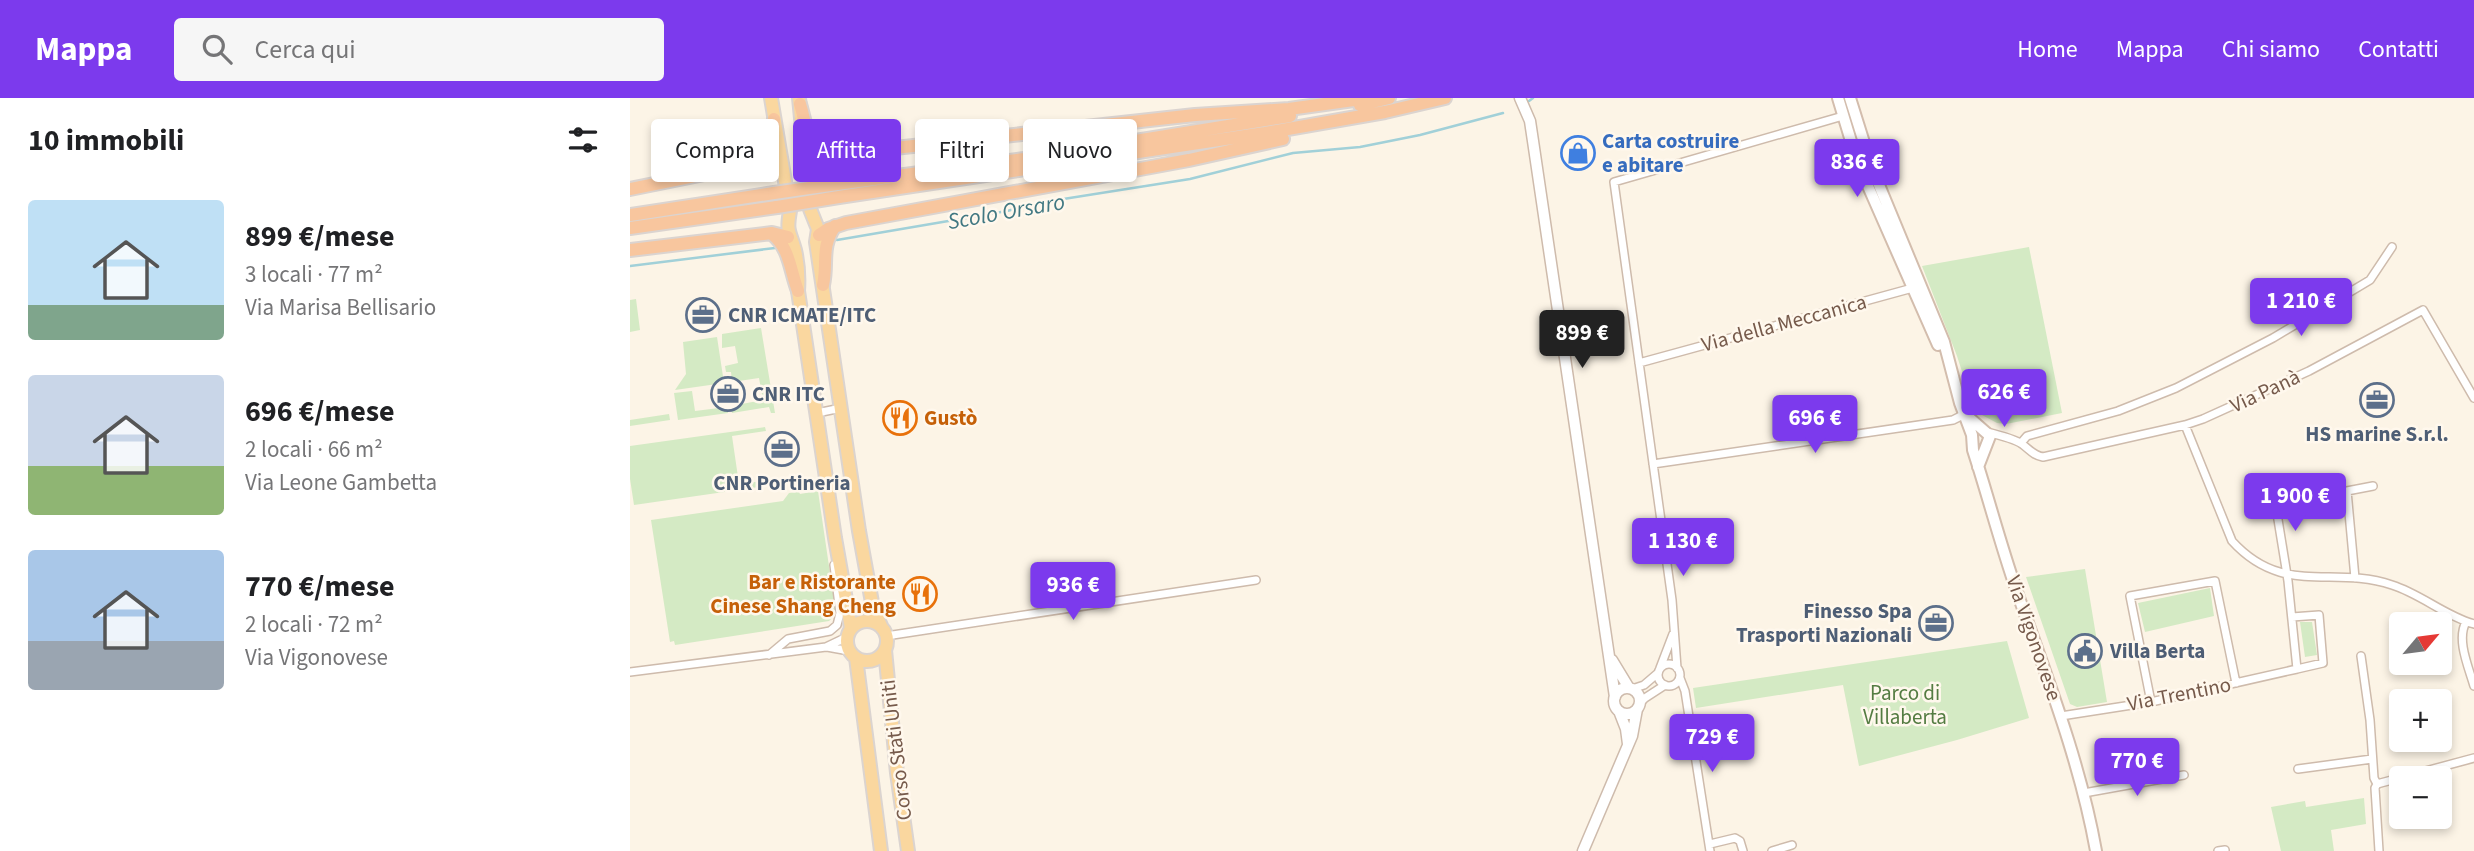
<!DOCTYPE html>
<html lang="it">
<meta charset="utf-8">
<style>
body{margin:0;font-family:"Source Sans 3",sans-serif;background:#f6f6f6;color:#202124;height:100vh;display:flex;flex-direction:column;font-size:26px;white-space:nowrap}
*{box-sizing:border-box;margin:0}
p{font-size:23px;color:#757577}
.icon{flex:none;width:38px;height:38px;fill:none;stroke:currentColor;stroke-width:2;stroke-linecap:round;stroke-linejoin:round}
.map{position:relative;flex:1;overflow:hidden}
.details{display:flex;flex-direction:column;background:#fff;width:630px}
.details>*{flex:none}
.banner{position:absolute;left:21px;top:21px;width:665px;height:63px;display:flex;gap:14px}
.needle{width:46px;rotate:61deg}
.buttons{position:absolute;left:1759px;top:514px;display:grid;gap:14px}
.buttons a{display:grid;place-items:center;width:63px;height:63px;border-radius:7px;background:#fff;box-shadow:0 4px 10px #0003;font-size:35px}
.price{position:absolute;translate:-50% -60px;padding:0 16px;border-radius:7px;background:#7c3aed;color:#fff;font-size:23px;line-height:46px;filter:drop-shadow(0 2px 4px #0008)}
.price::after{content:'';position:absolute;left:50%;top:42px;width:21px;height:16px;margin-left:-10px;background:inherit;clip-path:polygon(0 0,100% 0,50% 100%)}
.price.active{background:#222;color:#fff}
ul{padding:0;list-style:none}
li{display:flex;align-items:center;gap:21px;height:175px;padding:0 28px}
li span{display:grid;place-items:center;flex:none;width:196px;height:140px;border-radius:7px;color:#555}
li>.icon{margin-inline-start:auto}
span .icon{width:84px;height:84px;fill:#fffc;stroke-width:1}
li b{font-size:30px}
h2{display:flex;justify-content:space-between;align-items:center;height:84px;padding:0 28px;font-size:30px}
.pill{padding:0 24px;border-radius:7px;background:#fff;box-shadow:0 4px 10px #0003;font-size:24px;line-height:63px}
.pill.active{background:#7c3aed;color:#fff}
header{display:flex;align-items:center;gap:42px;box-sizing:border-box;height:98px;padding:0 35px;background:#7c3aed;color:#fff}
header strong{font-size:33px}
nav{display:flex;gap:38px;margin-inline-start:auto;font-size:24px}
.search{width:490px;height:63px;background:#f6f6f6;display:flex;align-items:center;gap:18px;box-sizing:border-box;padding:0 24px;border-radius:7px;color:#757577;font-size:26px}
main{display:flex;flex:1;min-height:0}
.map>svg:first-child{display:block}
</style>
<header>
<strong>Mappa</strong>
<div class="search"><svg class="icon" aria-label="search" viewBox="0 0 24 24"><circle cx="10" cy="10" r="6"/><path d="M15 15l6 6"/></svg>Cerca qui</div>
<nav><a>Home</a><a>Mappa</a><a>Chi siamo</a><a>Contatti</a></nav>
</header>
<main>
<section class="details">
<h2>10 immobili<svg class="icon" aria-label="filters" viewBox="0 0 24 24"><path d="M4 7h16M4 17h16"/><circle cx="9" cy="7" r="2"/><circle cx="15" cy="17" r="2"/></svg></h2>
<ul>
<li><span style="background:linear-gradient(#bfe0f5 75%,#7fa58c 0)"><svg class="icon" aria-label="home" viewBox="0 0 24 24"><path d="M3 11l9-7 9 7M6 9v11h12V9"/></svg></span><div><b>899 €/mese</b><p>3 locali · 77 m²</p><p>Via Marisa Bellisario</p></div></li>
<li><span style="background:linear-gradient(#c9d6e8 65%,#8fb573 0)"><svg class="icon" aria-label="home" viewBox="0 0 24 24"><path d="M3 11l9-7 9 7M6 9v11h12V9"/></svg></span><div><b>696 €/mese</b><p>2 locali · 66 m²</p><p>Via Leone Gambetta</p></div></li>
<li><span style="background:linear-gradient(#a9c7e8 65%,#9aa5b1 0)"><svg class="icon" aria-label="home" viewBox="0 0 24 24"><path d="M3 11l9-7 9 7M6 9v11h12V9"/></svg></span><div><b>770 €/mese</b><p>2 locali · 72 m²</p><p>Via Vigonovese</p></div></li>
</ul>
</section>
<div class="map">
<svg width="1844" height="753" viewBox="0 0 1844 753">
<rect width="100%" height="100%" fill="#fcf4e6"/>
<path fill="#d4eac4" d="M 1399,149 L 1432,315 L 1376,326 L 1367,325 L 1352,317 L 1343,308 L 1327,258 L 1292,168 Z
M 6,201 L 10,232 L 0,234 L 0,202 Z
M 131,230 L 145,315 L 141,315 L 139,309 L 102,315 L 101,308 L 133,302 L 129,280 L 102,284 L 101,274 L 96,274 L 95,268 L 108,265 L 105,248 L 92,250 L 92,236 Z
M 87,239 L 94,285 L 45,292 L 56,276 L 53,244 Z
M 62,293 L 65,313 L 97,309 L 98,315 L 48,322 L 44,295 Z
M 39,316 L 40,322 L 0,328 L 0,322 Z
M 135,329 L 136,333 L 102,338 L 109,386 L 162,379 L 163,384 L 4,407 L 0,381 L 0,348 Z
M 188,393 L 206,516 L 199,523 L 45,547 L 44,543 L 40,544 L 21,422 L 153,403 L 159,395 L 169,394 L 170,396 Z
M 1455,471 L 1477,604 L 1447,609 L 1440,606 L 1396,479 Z
M 1580,490 L 1584,518 L 1515,534 L 1508,505 Z
M 1670,524 L 1682,524 L 1687,557 L 1675,559 Z
M 1377,543 L 1399,620 L 1327,642 L 1229,668 L 1213,587 L 1066,610 L 1063,590 Z
M 1734,700 L 1736,726 L 1701,732 L 1704,753 L 1651,753 L 1641,709 L 1675,703 L 1676,709 Z"/>
<g fill="none" stroke-linecap="round" stroke-linejoin="round">
<path stroke="#a1d0d8" stroke-width="2.5" d="M 899,3 L 903,0
M 207,142 L 377,113 L 408,105 L 560,81 L 663,55 L 730,49 L 790,37 L 873,15
M 0,168 L 145,150"/>
<g stroke="#cebbac" stroke-width="10">
<path id="minor" d="M 1009,265 L 1279,191 L 1283,187
M 187,315 L 211,310
M 1555,327 L 1602,443 C 1653,499 1702,467 1762,487 C 1791,496 1815,518 1844,526
M 1357,334 C 1365,336 1386,342 1392,346 C 1400,352 1403,357 1413,359 L 1555,327 L 1573,321 L 1679,273 L 1793,212 L 1844,300
M 1391,345 L 1397,338 L 1488,313 L 1546,290 L 1643,240 L 1740,182 L 1762,149
M 1023,366 L 1323,322 L 1335,316
M 1725,480 L 1717,393 L 1743,388
M 1662,519 L 1689,517 L 1693,565 L 1667,571
M 1836,524 C 1826,542 1839,570 1844,588
M 256,538 L 626,482
M 197,549 L 219,553
M 139,557 L 158,541 L 200,533 L 207,527 L 210,515 L 204,467
M 1731,558 L 1740,622 L 1744,680 L 1747,686
M1028 577a11 11 0 1 1 22 0a11 11 0 1 1-22 0Z
M 1030,570 L 1043,536
M 1047,570 L 1042,502 L 984,84 L 1213,18
M 0,574 L 196,549 L 217,539
M 1050,580 L 1055,593 L 1080,753
M 1002,591 L 1014,587 L 1028,575
M 1521,604 L 1500,498 L 1585,483 L 1606,585
M 1009,606 L 1015,600 L 1035,587
M 1431,618 L 1521,604 L 1667,571 L 1658,483 L 1644,397
M 1668,671 L 1742,661
M 1454,695 L 1554,677
M 1080,746 L 1105,740 L 1110,743 L 1113,753
M 1142,753 L 1162,747
M 1588,753 L 1595,752
M 1749,753 L 1745,690 L 1747,686 L 1844,660"/>
</g>
<g stroke="#cebbac" stroke-width="13">
<path id="tertiary" d="M 890,0 L 900,23 L 903,43 L 985,599
M 982,562 L 999,590
M984 603a13 13 0 1 1 26 0a13 13 0 1 1-26 0Z
M 989,613 L 996,631 L 998,646
M 953,753 L 1002,638 L 1007,611"/>
</g>
<g stroke="#d3bdad" stroke-width="14">
<path id="secondary" d="M 1208,0 L 1227,63 L 1308,247
M 1220,0 L 1242,70 L 1314,244 L 1330,305 L 1342,337 L 1343,352 C 1358,398 1370,445 1386,491 C 1416,577 1450,663 1466,753
M 1335,316 L 1360,338 L 1348,369"/>
</g>
<g stroke="#dbd4d0" stroke-width="16">
<path id="primary" d="M 141,0 L 160,113 C 156,135 160,133 165,152 C 168,165 169,179 168,193 L 205,440 L 221,530
M 169,0 L 180,111 L 188,131 L 186,144 L 229,433 L 243,510 L 252,530
M217 543a20 20 0 1 1 40 0a20 20 0 1 1-40 0Z
M 255,552 L 267,675 L 278,753
M 226,560 L 251,753"/>
</g>
<g stroke="#dbd4d0" stroke-width="16">
<path id="trunk" d="M 170,6 C 178,32 176,55 210,56 L 565,17 L 659,11 L 738,0
M 730,7 L 759,0
M 207,86 L 394,61 L 660,18
M 0,91 L 129,65 L 141,55 L 144,21
M 209,99 L 635,35 L 755,14 L 815,0
M 0,117 L 144,95
M 0,130 L 147,109
M 142,136 C 160,150 160,172 168,193
M 189,137 L 198,131 L 216,125 L 559,62 L 653,41
M 0,152 L 142,135 L 158,139
M 193,187 C 198,164 190,150 205,128"/>
</g>
<use href="#minor" stroke="#fff" stroke-width="7"/>
<use href="#tertiary" stroke="#fff" stroke-width="10"/>
<use href="#secondary" stroke="#fff" stroke-width="10"/>
<use href="#primary" stroke="#fad79f" stroke-width="12"/>
<use href="#trunk" stroke="#f8c69e" stroke-width="12"/>
<g stroke="#dbd4d0" stroke-width="16" stroke-linecap="butt">
<path id="trunk-bridge" d="M 144,95 L 207,86
M 147,109 L 209,99"/>
</g>
<use href="#trunk-bridge" stroke="#f8c69e" stroke-width="12"/>
</g>
<defs>
<g id="shop-ring" transform="scale(1.75)"><circle r="9.5" fill="#fff8ed" stroke="#3f7fe0" stroke-width="1.5"/><path d="M-5-2.5h2.3a2.7 3.5 0 0 1 5.4 0H5L5.5 6h-11ZM-1.5-2.5h3a1.5 2.3 0 0 0-3 0Z" fill="#3f7fe0"/></g>
<g id="office-ring" transform="scale(1.75)"><circle r="9.5" fill="#fff8ed" stroke="#5c6f8a" stroke-width="1.5"/><path d="M-6-3h4V-5.5h4V-3h4V5H-6ZM-1-4.5V-3h2v-1.5ZM-6 0V1H6V0Z" fill="#5c6f8a"/></g>
<g id="restaurant-ring" transform="scale(1.75)"><circle r="9.5" fill="#fff8ed" stroke="#e8710a" stroke-width="1.5"/><path d="M-5-6h1v4h1v-4h1v4h1v-4h1v5L-1.5 .5V6h-2V.5L-5-1ZM5-6V6H3V1.5H1.5Q1.5-4 5-6Z" fill="#e8710a"/></g>
<g id="civic-ring" transform="scale(1.75)"><circle r="9.5" fill="#fff8ed" stroke="#5c6f8a" stroke-width="1.5"/><path d="M-.6-6.5H3V-4.5H.6V-3L4-1V1h2V6H-6V1h2V-1L-.6-3ZM-1.2 2.5V6h2.4V2.5Z" fill="#5c6f8a"/></g>
</defs>
<g fill-rule="evenodd">
<use href="#shop-ring" x="948" y="55"/>
<use href="#office-ring" x="73" y="217"/>
<use href="#office-ring" x="98" y="296"/>
<use href="#office-ring" x="1747" y="302"/>
<use href="#restaurant-ring" x="270" y="320"/>
<use href="#office-ring" x="152" y="351"/>
<use href="#restaurant-ring" x="290" y="496"/>
<use href="#office-ring" x="1306" y="525"/>
<use href="#civic-ring" x="1455" y="553"/>
</g>
<g text-anchor="middle" stroke-width="5" stroke-linejoin="round" paint-order="stroke">
<g font-size="21" font-weight="bold" fill="#366cbe" stroke="#fff8ed" text-anchor="start">
<text x="972" y="50">Carta costruire<tspan x="972" dy="24">e abitare</tspan></text>
</g>
<g font-size="21" font-weight="bold" fill="#4e5e75" stroke="#fff8ed" text-anchor="start">
<text x="98" y="224">CNR ICMATE/ITC</text>
<text x="122" y="303">CNR ITC</text>
<text x="1747" y="343" text-anchor="middle">HS marine S.r.l.</text>
<text x="152" y="392" text-anchor="middle">CNR Portineria</text>
<text x="1282" y="520" text-anchor="end">Finesso Spa<tspan x="1282" dy="24">Trasporti Nazionali</tspan></text>
<text x="1480" y="560">Villa Berta</text>
</g>
<g font-size="21" fill="#765a4b" stroke="#fff8ed">
<text transform="translate(1154 225) rotate(-15)" y="7">Via della Meccanica</text>
<text transform="translate(1635 293) rotate(-25)" y="7">Via Panà</text>
<text transform="translate(1404 540) rotate(71)" y="7">Via Vigonovese</text>
<text transform="translate(1549 596) rotate(-11)" y="7">Via Trentino</text>
<text transform="translate(266 652) rotate(-97)" y="7">Corso Stati Uniti</text>
</g>
<g font-size="21" font-weight="bold" fill="#c56008" stroke="#fff8ed" text-anchor="start">
<text x="294" y="327">Gustò</text>
<text x="266" y="491" text-anchor="end">Bar e Ristorante<tspan x="266" dy="24">Cinese Shang Cheng</tspan></text>
</g>
<g font-size="21" fill="#547c42" stroke="#fff8ed">
<text x="1275" y="602">Parco di<tspan x="1275" dy="24">Villaberta</tspan></text>
</g>
<g font-size="23" font-style="italic" fill="#417882" stroke="#fff8ed">
<text transform="translate(376 113) rotate(-10)" y="8">Scolo Orsaro</text>
</g>
</g>
</svg>
<div class="buttons">
<a><svg class="needle" viewBox="-14 -14 28 28"><path d="M0-13l5 13h-10z" fill="#e53935"/><path d="M0 13l5-13h-10z" fill="#757577"/></svg></a>
<a>+</a>
<a>−</a>
</div>
<b class="price" style="left:1227px;top:101px">836 €</b>
<b class="price" style="left:1671px;top:240px">1 210 €</b>
<b class="price active" style="left:952px;top:272px">899 €</b>
<b class="price" style="left:1374px;top:331px">626 €</b>
<b class="price" style="left:1185px;top:357px">696 €</b>
<b class="price" style="left:1665px;top:435px">1 900 €</b>
<b class="price" style="left:1053px;top:480px">1 130 €</b>
<b class="price" style="left:443px;top:524px">936 €</b>
<b class="price" style="left:1082px;top:676px">729 €</b>
<b class="price" style="left:1507px;top:700px">770 €</b>
<div class="banner">
<a class="pill">Compra</a>
<a class="pill active">Affitta</a>
<a class="pill">Filtri</a>
<a class="pill">Nuovo</a>
</div>
</div>
</main>
